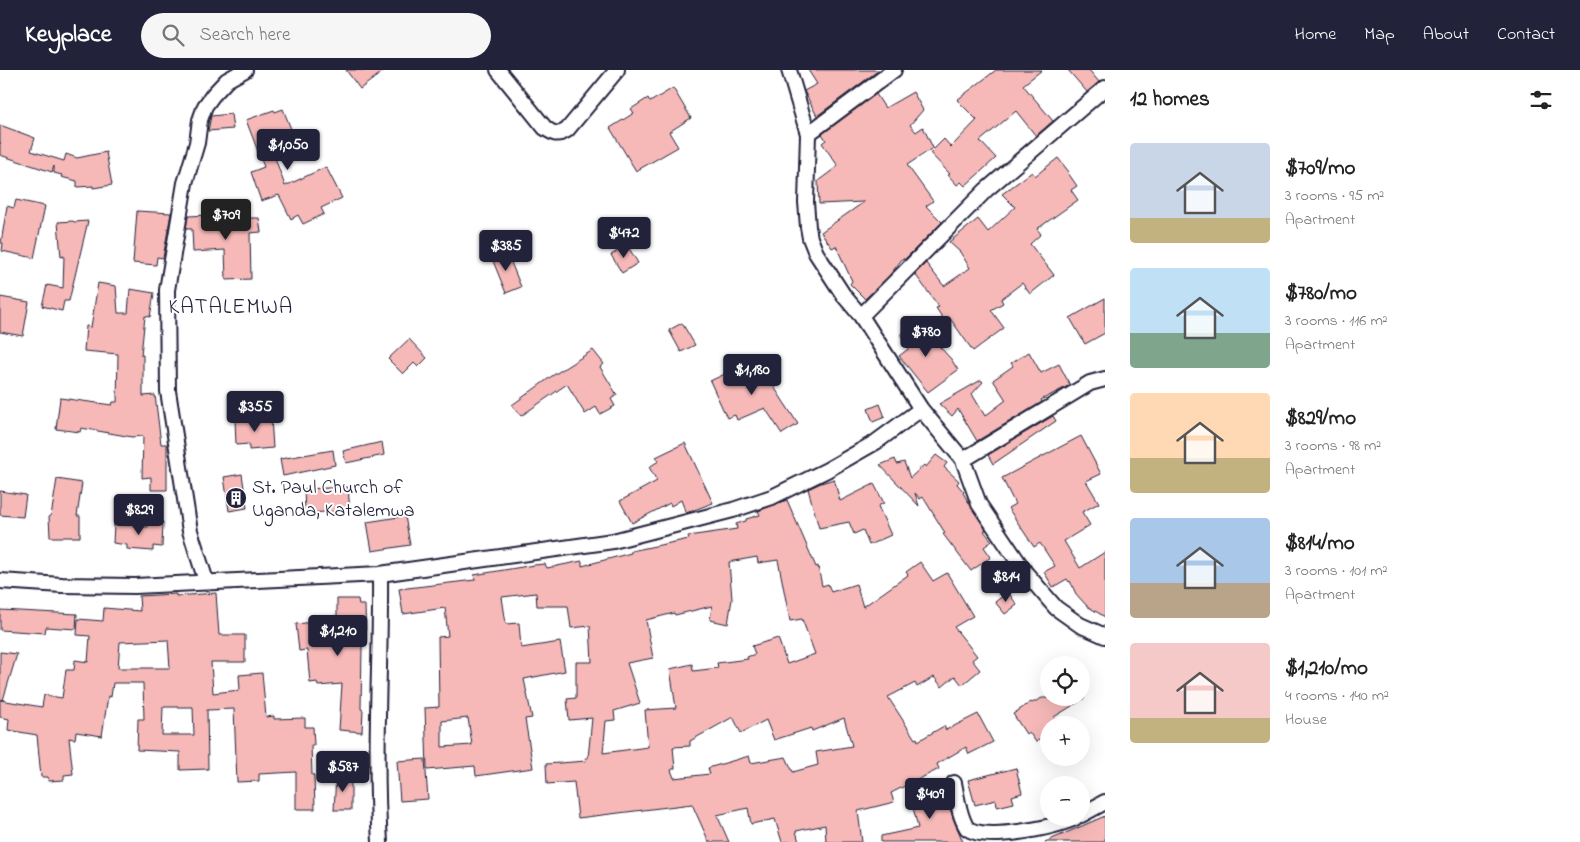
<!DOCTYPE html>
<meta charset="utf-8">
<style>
body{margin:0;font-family:"Indie Flower",sans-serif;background:#f6f6f6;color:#222;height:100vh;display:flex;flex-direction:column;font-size:19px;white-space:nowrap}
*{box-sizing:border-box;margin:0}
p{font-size:16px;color:#767676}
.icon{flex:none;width:28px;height:28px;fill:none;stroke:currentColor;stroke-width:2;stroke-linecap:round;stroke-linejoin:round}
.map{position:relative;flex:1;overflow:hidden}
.drawer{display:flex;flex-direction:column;background:#fff;width:475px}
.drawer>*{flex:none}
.buttons{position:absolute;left:1040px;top:586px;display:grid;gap:10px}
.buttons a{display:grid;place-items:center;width:50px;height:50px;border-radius:50%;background:#fff;box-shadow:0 5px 20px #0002;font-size:25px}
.price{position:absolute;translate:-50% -42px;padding:0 11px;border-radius:5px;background:#22223b;color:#fff;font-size:16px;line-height:32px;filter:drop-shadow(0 1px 2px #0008)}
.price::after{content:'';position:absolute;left:50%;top:30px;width:15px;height:11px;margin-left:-8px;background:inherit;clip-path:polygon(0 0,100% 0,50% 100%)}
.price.current{background:#222;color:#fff}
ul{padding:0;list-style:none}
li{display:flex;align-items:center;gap:15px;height:125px;padding:0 25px}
li span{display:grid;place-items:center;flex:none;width:140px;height:100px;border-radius:5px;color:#555}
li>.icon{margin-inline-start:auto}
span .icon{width:60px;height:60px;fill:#fffc;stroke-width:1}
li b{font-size:21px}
h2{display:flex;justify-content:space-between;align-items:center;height:60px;padding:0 25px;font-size:21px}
header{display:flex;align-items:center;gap:30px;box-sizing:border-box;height:70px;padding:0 25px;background:#22223b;color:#fff}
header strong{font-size:24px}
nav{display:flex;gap:28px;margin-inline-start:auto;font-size:18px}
.search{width:350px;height:45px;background:#f6f6f6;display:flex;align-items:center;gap:12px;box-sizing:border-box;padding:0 18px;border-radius:28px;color:#767676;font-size:19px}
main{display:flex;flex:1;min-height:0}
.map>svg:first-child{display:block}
</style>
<header>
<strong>Keyplace</strong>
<div class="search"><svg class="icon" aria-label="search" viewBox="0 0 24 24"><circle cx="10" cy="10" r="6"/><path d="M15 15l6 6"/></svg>Search here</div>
<nav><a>Home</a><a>Map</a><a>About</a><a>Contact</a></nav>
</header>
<main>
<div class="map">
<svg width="1105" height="772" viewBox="0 0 1105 772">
<rect width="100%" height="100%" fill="#fff"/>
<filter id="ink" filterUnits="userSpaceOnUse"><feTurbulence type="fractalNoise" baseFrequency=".02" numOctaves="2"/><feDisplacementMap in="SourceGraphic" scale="10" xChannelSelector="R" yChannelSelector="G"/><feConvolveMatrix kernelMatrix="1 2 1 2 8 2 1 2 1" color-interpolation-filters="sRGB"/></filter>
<g filter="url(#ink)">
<path fill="#f6b9b8" stroke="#22223b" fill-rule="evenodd" d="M 346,0 L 385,0 L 360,19 Z
M 808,0 L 879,0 L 817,46 L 804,21 L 817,14 Z
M 996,0 L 1042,0 L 1023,15 L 1053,51 L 1036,66 L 1016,41 L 980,71 L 996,88 L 965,116 L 961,112 L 957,115 L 948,105 L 950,104 L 930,83 L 944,69 L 951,77 L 977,50 L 957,30 Z
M 1068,0 L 1089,0 L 1099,12 L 1087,22 Z
M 673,18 L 691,48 L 669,62 L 678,77 L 636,101 L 610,58 L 634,43 L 631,39 L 648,28 L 650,32 Z
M 913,22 L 923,40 L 910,55 L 916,62 L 923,57 L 933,78 L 907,95 L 933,131 L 926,136 L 942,152 L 904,190 L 903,188 L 889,206 L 865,229 L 850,214 L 852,211 L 836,176 L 832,178 L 821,162 L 864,132 L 819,134 L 818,111 L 838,96 L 822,73 L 826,70 L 822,64 L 876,24 L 885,38 Z
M 283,39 L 295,69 L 287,72 L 288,76 L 273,82 L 285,116 L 326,97 L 342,128 L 321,138 L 324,144 L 303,154 L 298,145 L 291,149 L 279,125 L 261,131 L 251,102 L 264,97 L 246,50 L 274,40 L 275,42 Z
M 231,44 L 233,59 L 208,61 L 211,46 Z
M 0,55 L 35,68 L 31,81 L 64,91 L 66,84 L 77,88 L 106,82 L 112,115 L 93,118 L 93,116 L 77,117 L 77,111 L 61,107 L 62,105 L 54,103 L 54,96 L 52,102 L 0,85 L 0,73 L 1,73 L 0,73 Z
M 1058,88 L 1069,102 L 1068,103 L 1077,116 L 1071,120 L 1078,130 L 1037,159 L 1041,164 L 1030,174 L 1054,205 L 1030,224 L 1022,213 L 1001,229 L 1003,233 L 991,240 L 1004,258 L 973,281 L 949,247 L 944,250 L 936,238 L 939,237 L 915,204 L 926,193 L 944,216 L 970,198 L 960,182 L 949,172 L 978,149 L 988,162 L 1015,137 L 1002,124 L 1032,102 L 1035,106 Z
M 16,130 L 45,136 L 34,188 L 2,181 L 3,173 L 1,173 L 7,136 L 14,138 Z
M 137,141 L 171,143 L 163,188 L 157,187 L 156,195 L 133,193 Z
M 231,144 L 231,148 L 259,148 L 261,162 L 250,163 L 251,209 L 226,210 L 225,180 L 193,182 L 192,159 L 186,159 L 188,146 Z
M 73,151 L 74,152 L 88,151 L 69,231 L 64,231 L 62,241 L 42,236 L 47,215 L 63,218 L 64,186 L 61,187 L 58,152 Z
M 627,175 L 638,193 L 622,203 L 611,185 Z
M 506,180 L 521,217 L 506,223 L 491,186 Z
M 98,213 L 116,216 L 118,243 L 128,243 L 130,219 L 154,223 L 150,247 L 145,246 L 141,285 L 143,285 L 143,326 L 155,325 L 161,374 L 167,374 L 167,420 L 151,420 L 151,407 L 142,408 L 143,366 L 132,367 L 81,358 L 80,362 L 56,359 L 60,328 L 112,335 L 113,332 L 117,332 L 118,284 L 84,281 L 86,256 L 91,257 Z
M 0,227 L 29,232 L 23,266 L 0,262 Z
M 1105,228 L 1105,263 L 1085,274 L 1070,248 Z
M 916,251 L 951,289 L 958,300 L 928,322 L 899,286 L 911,277 L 900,265 Z
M 682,253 L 695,275 L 681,282 L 669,260 Z
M 409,269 L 427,288 L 418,297 L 414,293 L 403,304 L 388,289 Z
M 593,280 L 604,294 L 600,297 L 617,325 L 611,329 L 615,336 L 600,344 L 596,337 L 585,344 L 567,314 L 521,346 L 512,335 L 552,306 Z
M 1029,282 L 1041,303 L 1059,294 L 1070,315 L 1041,330 L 1042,332 L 977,371 L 958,339 L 952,346 L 939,334 L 981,310 L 983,312 L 972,324 L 985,346 L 1006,330 L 993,310 L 1013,296 L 1011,293 Z
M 762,293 L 776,316 L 774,317 L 798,354 L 782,364 L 765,338 L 737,350 L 735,345 L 727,348 L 710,311 L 742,296 L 745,303 Z
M 880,334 L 885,347 L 873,352 L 868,339 Z
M 1053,346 L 1056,351 L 993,394 L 988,385 Z
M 271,347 L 273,378 L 249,380 L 249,374 L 236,375 L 235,349 Z
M 1081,366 L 1101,404 L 1086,411 L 1099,433 L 1082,442 L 1090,455 L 1064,471 L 1080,498 L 1105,482 L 1105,547 L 1087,536 L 1076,524 L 1070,511 L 1069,512 L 1067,509 L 1053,517 L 1044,502 L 1055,496 L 1040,473 L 1034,477 L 1008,438 L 1015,434 L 1002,408 Z
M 382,372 L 384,385 L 346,393 L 343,381 Z
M 685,373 L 713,433 L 686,443 L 681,430 L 671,436 L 670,433 L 632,453 L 620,431 L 657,411 L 649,397 L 659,391 L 656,387 Z
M 333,380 L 335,395 L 283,406 L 280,389 Z
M 936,385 L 947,393 L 944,397 L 959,411 L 957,414 L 964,422 L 963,423 L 986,460 L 984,461 L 992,471 L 984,477 L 991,487 L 971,501 L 943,464 L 945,463 L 923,427 L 920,429 L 915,423 L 919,436 L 880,395 L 895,389 L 897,394 L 904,392 L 910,408 L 924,395 L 926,397 Z
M 242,404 L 247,438 L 229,441 L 224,407 Z
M 57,409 L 82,413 L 77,446 L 80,446 L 80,467 L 50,467 L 49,446 L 51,446 Z
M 834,409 L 840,431 L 874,414 L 884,433 L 878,436 L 891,465 L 869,475 L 863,460 L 854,464 L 849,452 L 819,458 L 808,419 L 821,413 Z
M 348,417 L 350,441 L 305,443 L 304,419 Z
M 0,421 L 26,425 L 23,447 L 0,445 Z
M 787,430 L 816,497 L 818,496 L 822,516 L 828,514 L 831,522 L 856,514 L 863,537 L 908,505 L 906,502 L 920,492 L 933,511 L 947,503 L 973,546 L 954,557 L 977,586 L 972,590 L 980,600 L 962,615 L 955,606 L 942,617 L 934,607 L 917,617 L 915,613 L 888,627 L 915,669 L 917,668 L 918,671 L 944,656 L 946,660 L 978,644 L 993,672 L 969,684 L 966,677 L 937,694 L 939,699 L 891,723 L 894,732 L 858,741 L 862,772 L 826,772 L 825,755 L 796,761 L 799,772 L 782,772 L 775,749 L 751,754 L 748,738 L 717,745 L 729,772 L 709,772 L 692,734 L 578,748 L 574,712 L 547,714 L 546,694 L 586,691 L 585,688 L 588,688 L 592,648 L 569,650 L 567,629 L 576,628 L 576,592 L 592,592 L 590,556 L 571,558 L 568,536 L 537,536 L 536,523 L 502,527 L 506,554 L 519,553 L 521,578 L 560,572 L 565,601 L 524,609 L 532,648 L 525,649 L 533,698 L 476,706 L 475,696 L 427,700 L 425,638 L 439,637 L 438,567 L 448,566 L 445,538 L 403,544 L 399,519 L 475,510 L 474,505 L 534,495 L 545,494 L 547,498 L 582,491 L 582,496 L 631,483 L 631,481 L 689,469 L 688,466 L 737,459 L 736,454 L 746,451 L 746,449 L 760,445 L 758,441 ZM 757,487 L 758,493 L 778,490 L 790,551 L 802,549 L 815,584 L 787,594 L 778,568 L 752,576 L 755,584 L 747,587 L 748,589 L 717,593 L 718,598 L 693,601 L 692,594 L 670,599 L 676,638 L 645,640 L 648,677 L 603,683 L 606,651 L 615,650 L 614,641 L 640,633 L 627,593 L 653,588 L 646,550 L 674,543 L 675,545 L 712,536 L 710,550 L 728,554 L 732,529 L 729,492 ZM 733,647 L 741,663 L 766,650 L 774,670 L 811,658 L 812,661 L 844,648 L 852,676 L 816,682 L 818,695 L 793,702 L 786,687 L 751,693 L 749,686 L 708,698 L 710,704 L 674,708 L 671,700 L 675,698 L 673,677 L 690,676 L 690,671 ZM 468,648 L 472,675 L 442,677 L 442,651 Z
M 405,446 L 410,475 L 372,481 L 367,452 Z
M 148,451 L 163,452 L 162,477 L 153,476 L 153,481 L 127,479 L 127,475 L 113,473 L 114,454 L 148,457 Z
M 1008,522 L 1017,535 L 1005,544 L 995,532 Z
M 216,523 L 219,565 L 245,565 L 245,592 L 211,592 L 213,623 L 240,620 L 239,605 L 262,603 L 266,647 L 274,646 L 274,649 L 305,648 L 305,657 L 313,657 L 314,675 L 311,675 L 312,705 L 314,705 L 315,739 L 296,739 L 296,702 L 259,704 L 259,711 L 237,712 L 234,639 L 207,640 L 208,699 L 180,700 L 180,682 L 137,680 L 138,649 L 144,649 L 143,613 L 113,613 L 111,627 L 108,626 L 102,666 L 76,662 L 75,669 L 69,668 L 73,704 L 64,705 L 64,710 L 49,711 L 48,707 L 41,707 L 37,665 L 8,660 L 9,649 L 0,647 L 0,630 L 42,637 L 44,625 L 62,628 L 66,600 L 74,600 L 75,590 L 88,592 L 90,566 L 77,565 L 78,549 L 103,551 L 104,538 L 140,541 L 139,526 L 176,524 L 176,526 ZM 168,570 L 170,598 L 118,598 L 120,572 ZM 163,637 L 193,637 L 194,665 L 162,665 Z
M 337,529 L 358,529 L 359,535 L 365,535 L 366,575 L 362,576 L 361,639 L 363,640 L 362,662 L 339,660 L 342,614 L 318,616 L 317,612 L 310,613 L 307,580 L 299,581 L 296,554 L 314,552 L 314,548 L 337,546 Z
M 0,540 L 77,544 L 76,559 L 46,557 L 45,563 L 0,560 Z
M 0,582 L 17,584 L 3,630 L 0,629 Z
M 1042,628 L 1085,628 L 1054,647 L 1059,655 L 1049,655 L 1049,663 L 1036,672 L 1029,662 L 1026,664 L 1013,644 L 1031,632 L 1032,633 Z
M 425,689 L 428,729 L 400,731 L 397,691 Z
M 1016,698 L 1022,723 L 1012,726 L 1014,733 L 997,737 L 996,730 L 975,735 L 968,710 Z
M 336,705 L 351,705 L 351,740 L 334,740 Z
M 945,716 L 952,745 L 963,772 L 881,772 L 881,766 L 918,758 L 910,725 Z
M 1105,746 L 1105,772 L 1045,772 Z"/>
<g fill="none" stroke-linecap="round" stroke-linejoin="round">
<g stroke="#22223b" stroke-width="18">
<path id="street" d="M 498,0 L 545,58 C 554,64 557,66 567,60 L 617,0
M 789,0 L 808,64 L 806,132 L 808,157 L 810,168 L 816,183 L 844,226 L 861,246 L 921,339 L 963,390 L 979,434 L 1025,502 L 1056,538 L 1080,555 L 1105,566
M 808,64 L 894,0
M 861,246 L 986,120 L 1105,18
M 963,390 L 1090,313 L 1105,309
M 380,504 C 381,593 374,683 380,772
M 0,511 L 62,515 L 135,516 L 380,504 L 613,471 L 733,440 L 772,427 L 827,400 L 876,372 L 921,339
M 206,511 L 190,461 L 168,321 L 167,220 L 185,113 L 197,73 L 200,50 L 205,36 L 213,25 L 227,10 L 245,0
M 954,713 C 957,727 959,746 967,758 C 984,772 1052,758 1075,748
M 1081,745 L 1105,732"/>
</g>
<use href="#street" stroke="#fff" stroke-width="14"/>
</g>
</g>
<defs>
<g id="building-disc" transform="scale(1.125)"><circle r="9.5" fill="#22223b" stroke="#fff"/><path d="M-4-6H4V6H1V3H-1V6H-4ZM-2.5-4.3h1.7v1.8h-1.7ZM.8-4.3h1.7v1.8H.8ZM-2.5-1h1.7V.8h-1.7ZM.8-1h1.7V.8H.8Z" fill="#fff"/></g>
</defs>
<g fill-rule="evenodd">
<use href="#building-disc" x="236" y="428"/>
</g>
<g text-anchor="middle" stroke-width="4" stroke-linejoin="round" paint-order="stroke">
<g font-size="20" fill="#22223b" stroke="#fff" text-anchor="start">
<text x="252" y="423">St. Paul Church of<tspan x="252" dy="23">Uganda, Katalemwa</tspan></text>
</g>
<g font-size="22" letter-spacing="1" fill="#22223b" stroke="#fff">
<text x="231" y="243">KATALEMWA</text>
</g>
</g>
</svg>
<div class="buttons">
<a><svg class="icon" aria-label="locate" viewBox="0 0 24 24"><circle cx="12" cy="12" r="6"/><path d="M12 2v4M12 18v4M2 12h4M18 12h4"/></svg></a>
<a>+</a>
<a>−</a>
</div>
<b class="price" style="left:288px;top:101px">$1,050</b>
<b class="price current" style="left:226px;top:171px">$709</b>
<b class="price" style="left:624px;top:189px">$472</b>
<b class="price" style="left:506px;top:202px">$385</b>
<b class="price" style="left:926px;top:288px">$780</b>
<b class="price" style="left:752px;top:326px">$1,180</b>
<b class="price" style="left:255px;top:363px">$355</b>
<b class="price" style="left:139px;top:466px">$829</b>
<b class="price" style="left:1006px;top:533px">$814</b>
<b class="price" style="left:338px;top:587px">$1,210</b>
<b class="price" style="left:343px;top:723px">$587</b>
<b class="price" style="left:930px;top:750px">$409</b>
</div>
<section class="drawer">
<h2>12 homes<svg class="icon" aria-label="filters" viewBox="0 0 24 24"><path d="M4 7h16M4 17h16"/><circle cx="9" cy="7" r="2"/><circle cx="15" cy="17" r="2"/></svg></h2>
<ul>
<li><span style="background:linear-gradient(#c9d6e8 75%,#c2b280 0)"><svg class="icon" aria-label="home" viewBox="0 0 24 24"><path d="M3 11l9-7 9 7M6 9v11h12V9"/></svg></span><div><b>$709/mo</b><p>3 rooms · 95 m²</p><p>Apartment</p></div></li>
<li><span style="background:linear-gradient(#bfe0f5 65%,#7fa58c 0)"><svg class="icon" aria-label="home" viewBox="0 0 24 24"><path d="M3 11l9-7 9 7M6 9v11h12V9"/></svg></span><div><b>$780/mo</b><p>3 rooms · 116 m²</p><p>Apartment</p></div></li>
<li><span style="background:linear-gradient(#ffd9b3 65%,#c2b280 0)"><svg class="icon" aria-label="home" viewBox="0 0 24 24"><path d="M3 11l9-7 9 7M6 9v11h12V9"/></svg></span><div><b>$829/mo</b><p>3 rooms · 98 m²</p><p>Apartment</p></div></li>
<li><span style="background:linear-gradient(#a9c7e8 65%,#b9a48a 0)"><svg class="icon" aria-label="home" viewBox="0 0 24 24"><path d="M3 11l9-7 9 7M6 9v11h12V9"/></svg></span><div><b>$814/mo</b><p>3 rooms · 101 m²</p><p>Apartment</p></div></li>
<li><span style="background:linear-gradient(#f6c9c9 75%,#c2b280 0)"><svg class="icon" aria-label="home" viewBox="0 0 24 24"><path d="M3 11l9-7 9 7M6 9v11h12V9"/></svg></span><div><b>$1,210/mo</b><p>4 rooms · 140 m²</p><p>House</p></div></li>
</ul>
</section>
</main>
